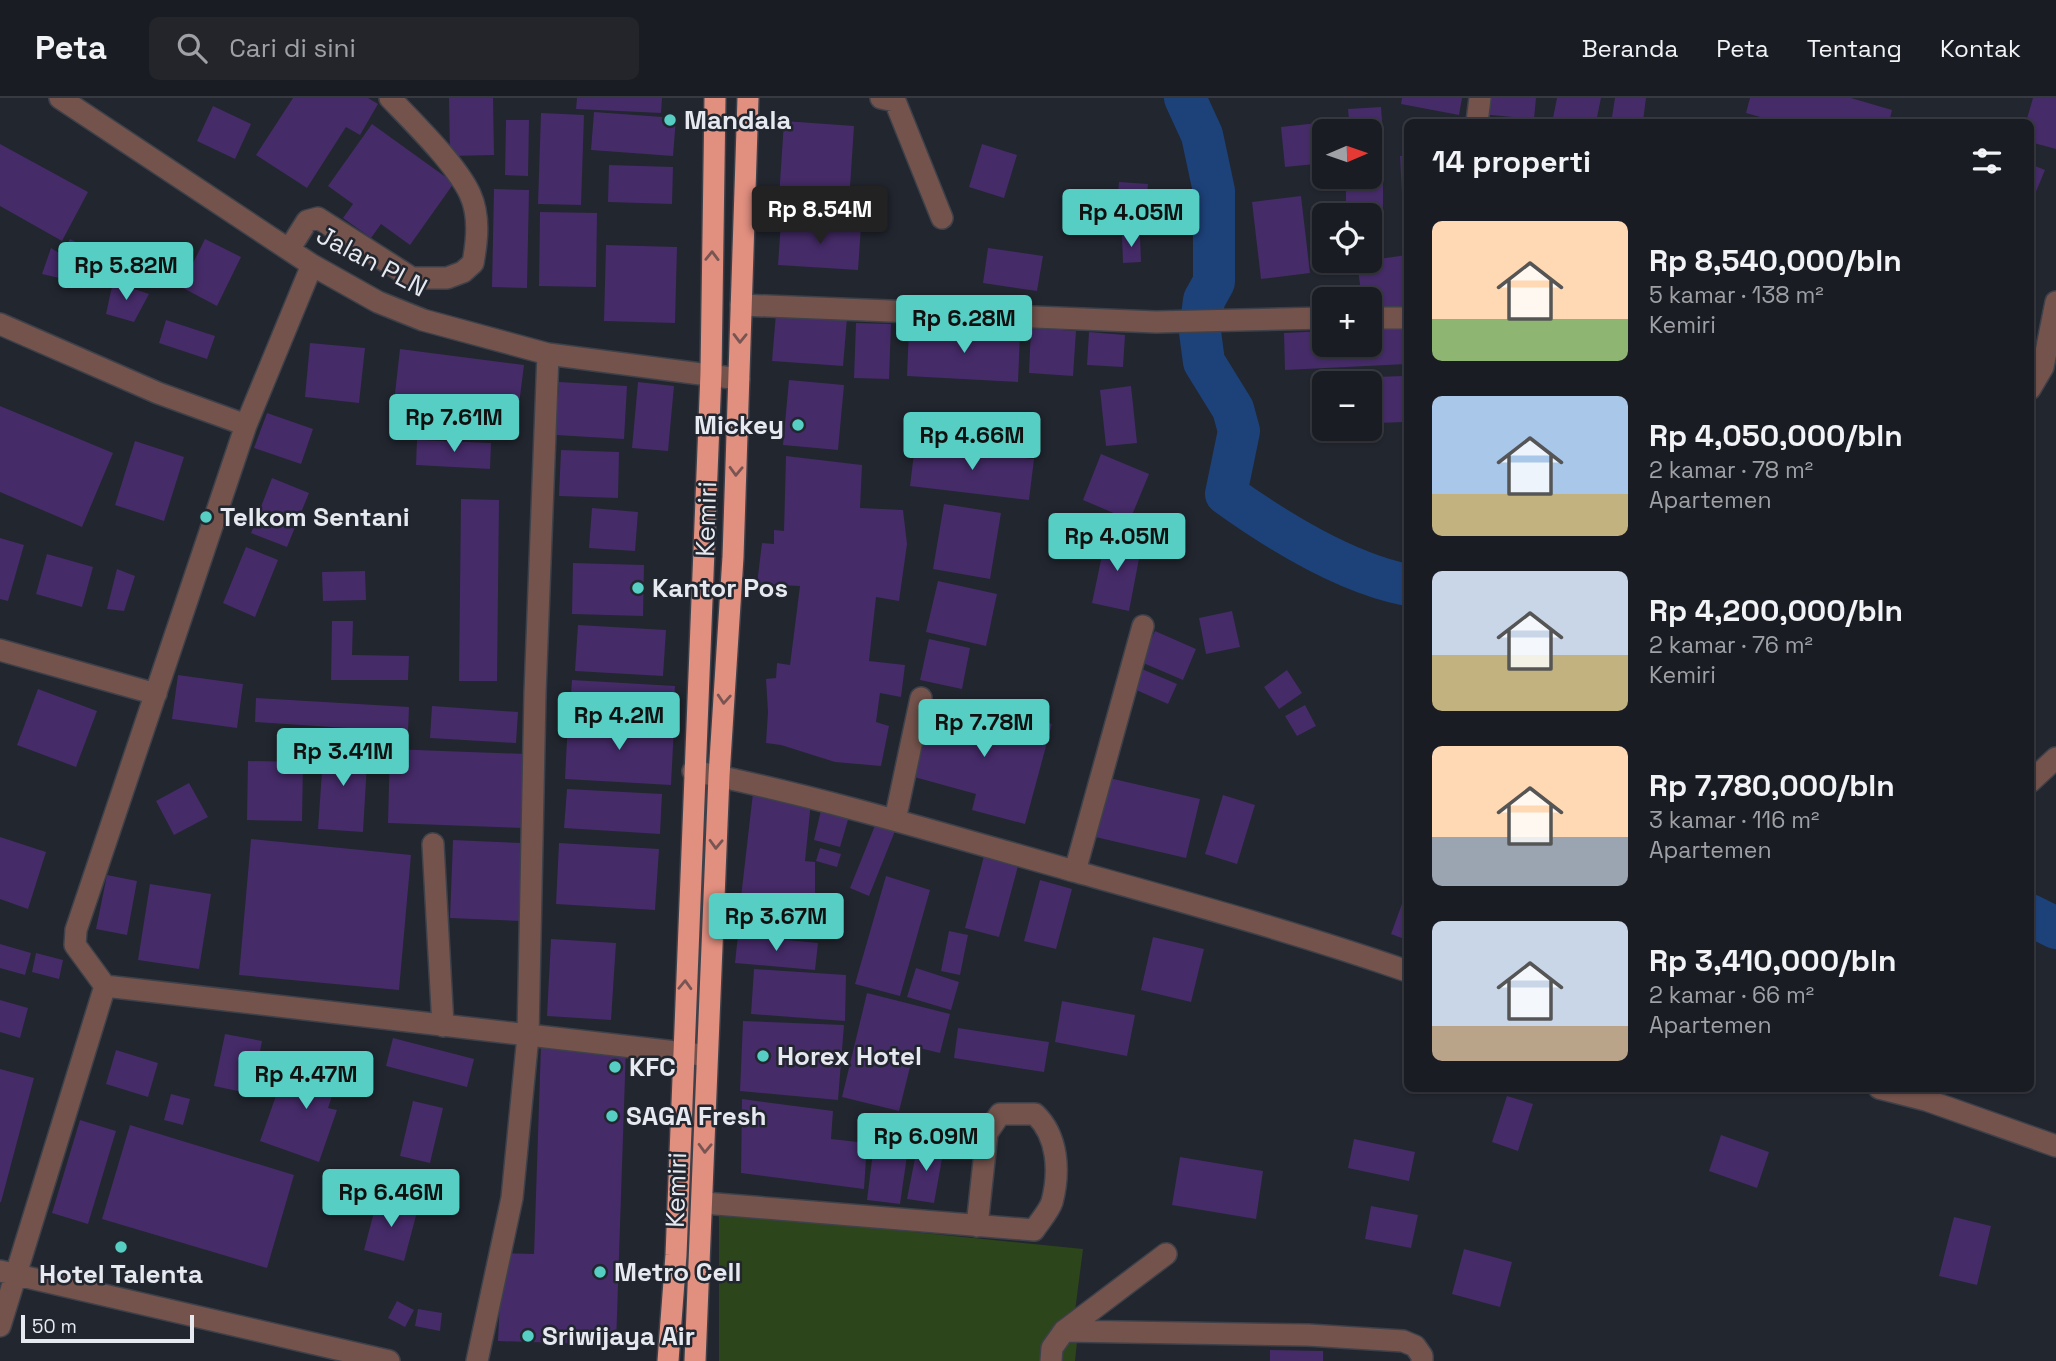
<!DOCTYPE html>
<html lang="id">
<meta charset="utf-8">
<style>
body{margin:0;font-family:"Space Grotesk",sans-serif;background:#23252b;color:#f1f3f6;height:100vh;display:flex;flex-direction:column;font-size:26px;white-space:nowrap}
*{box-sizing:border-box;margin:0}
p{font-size:23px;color:#9fa1a6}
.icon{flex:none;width:38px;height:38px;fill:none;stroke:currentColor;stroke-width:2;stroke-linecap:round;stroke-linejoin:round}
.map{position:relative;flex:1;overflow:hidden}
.details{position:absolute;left:1404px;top:21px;width:630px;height:973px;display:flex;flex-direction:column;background:#1a1c23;border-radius:10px;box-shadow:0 2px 5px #0004,0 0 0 2px #383a41}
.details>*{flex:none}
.needle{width:46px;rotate:88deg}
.tools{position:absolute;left:1312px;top:21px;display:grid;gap:14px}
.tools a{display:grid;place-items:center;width:70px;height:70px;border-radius:10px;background:#1a1c23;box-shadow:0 2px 5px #0004,0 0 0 2px #383a41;font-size:35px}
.scale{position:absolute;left:21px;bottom:18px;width:173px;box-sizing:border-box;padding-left:7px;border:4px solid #e7e9f0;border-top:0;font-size:19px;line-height:24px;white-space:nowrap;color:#e7e9f0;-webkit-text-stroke:5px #22262f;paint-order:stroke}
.price{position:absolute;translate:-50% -60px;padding:0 16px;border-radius:7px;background:#56cec3;color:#111;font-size:23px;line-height:46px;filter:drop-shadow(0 2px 4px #0008)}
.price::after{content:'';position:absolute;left:50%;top:42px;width:21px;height:16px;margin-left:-10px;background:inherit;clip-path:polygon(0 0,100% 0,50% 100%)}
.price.current{background:#222;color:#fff}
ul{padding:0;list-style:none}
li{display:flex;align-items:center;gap:21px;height:175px;padding:0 28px}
li span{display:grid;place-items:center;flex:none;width:196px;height:140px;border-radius:10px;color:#555}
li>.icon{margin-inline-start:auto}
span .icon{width:84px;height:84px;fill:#fffc;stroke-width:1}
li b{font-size:30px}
h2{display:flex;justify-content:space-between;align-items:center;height:84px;padding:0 28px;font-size:30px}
header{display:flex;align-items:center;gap:42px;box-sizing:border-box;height:98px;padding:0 35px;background:#1a1c23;border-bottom:2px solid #383a41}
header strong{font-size:33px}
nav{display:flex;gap:38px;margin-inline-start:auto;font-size:24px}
.search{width:490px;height:63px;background:#23252b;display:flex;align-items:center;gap:18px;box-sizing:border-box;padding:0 24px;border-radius:10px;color:#9fa1a6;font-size:26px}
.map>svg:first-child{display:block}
</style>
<header>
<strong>Peta</strong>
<div class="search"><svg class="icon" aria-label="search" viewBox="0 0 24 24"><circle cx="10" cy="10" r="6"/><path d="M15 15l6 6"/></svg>Cari di sini</div>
<nav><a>Beranda</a><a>Peta</a><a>Tentang</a><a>Kontak</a></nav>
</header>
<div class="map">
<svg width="2056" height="1263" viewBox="0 0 2056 1263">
<rect width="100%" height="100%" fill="#22262f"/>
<path fill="#2d451a" d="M 719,1118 L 834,1126 L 1083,1151 L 1073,1229 L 1077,1244 L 1075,1263 L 719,1263 Z"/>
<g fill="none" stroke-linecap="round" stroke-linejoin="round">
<path stroke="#1d427a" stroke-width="42" d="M 1185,0 L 1202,37 L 1214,93 L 1214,184 L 1204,202 L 1200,234 L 1204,264 L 1233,311 L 1239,333 L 1226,396 C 1276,432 1346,475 1407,487
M 2030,817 L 2056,830"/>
</g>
<path fill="#452b68" d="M 293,0 L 368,0 L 378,6 L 360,37 L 346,29 L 307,90 L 256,57 Z
M 449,0 L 493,0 L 494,57 L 450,58 Z
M 577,0 L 662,0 L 661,15 L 576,11 Z
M 1402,0 L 1462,0 L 1459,17 L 1401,6 Z
M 1482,0 L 1536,0 L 1534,21 L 1480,16 Z
M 1557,0 L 1601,0 L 1596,24 L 1553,20 Z
M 1615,0 L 1646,0 L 1643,23 L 1612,19 Z
M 1750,0 L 1851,0 L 1892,12 L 1889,24 L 1778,24 L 1746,15 Z
M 2033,0 L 2056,0 L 2056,51 L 2030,44 L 2030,24 L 2026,24 Z
M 213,8 L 251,26 L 235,61 L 197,43 Z
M 1381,9 L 1384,49 L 1370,50 L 1370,33 L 1350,33 L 1348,11 Z
M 594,14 L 676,20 L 673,58 L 591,52 Z
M 541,15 L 584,17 L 581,107 L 538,106 Z
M 506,22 L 529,22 L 528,78 L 505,77 Z
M 784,23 L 854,28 L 849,105 L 779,100 Z
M 1327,24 L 1325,65 L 1285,69 L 1281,29 Z
M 372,26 L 454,85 L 410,147 L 381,126 L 371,140 L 343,120 L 353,106 L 328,88 Z
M 0,46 L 88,94 L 62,143 L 0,108 Z
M 982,46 L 1017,57 L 1004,100 L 969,89 Z
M 1400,58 L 1407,58 L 1407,96 L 1402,96 Z
M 2030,66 L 2045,72 L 2030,108 Z
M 609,67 L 673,69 L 672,106 L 608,104 Z
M 1370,69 L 1383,69 L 1383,117 L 1346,117 L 1346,79 L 1370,79 Z
M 1119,84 L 1148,86 L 1144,127 L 1115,124 Z
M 494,91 L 529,92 L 527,190 L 492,189 Z
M 1301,98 L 1310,175 L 1261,181 L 1252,104 Z
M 540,114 L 597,115 L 596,189 L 539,188 Z
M 781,124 L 861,129 L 858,172 L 778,167 Z
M 1122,137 L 1140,137 L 1141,164 L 1123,165 Z
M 70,141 L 85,149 L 72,183 L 42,176 L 51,150 L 61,156 Z
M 205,141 L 241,159 L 217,208 L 181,189 Z
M 606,147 L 677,149 L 675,225 L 604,223 Z
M 988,150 L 1043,158 L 1037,193 L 983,185 Z
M 1407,157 L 1407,209 L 1370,214 L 1370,201 L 1362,201 L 1357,164 Z
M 113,184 L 149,196 L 134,224 L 106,216 Z
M 776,215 L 847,220 L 843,268 L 772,263 Z
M 166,222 L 215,238 L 207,261 L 159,245 Z
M 856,225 L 891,226 L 889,281 L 854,280 Z
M 909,230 L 1020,236 L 1018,284 L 907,278 Z
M 1031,230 L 1076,233 L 1073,278 L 1029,275 Z
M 1407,230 L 1407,266 L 1285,272 L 1284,235 L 1325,233 L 1325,247 L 1370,247 L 1370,231 Z
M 1089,234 L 1125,237 L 1123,269 L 1087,267 Z
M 310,245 L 365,250 L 359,305 L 305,299 Z
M 400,251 L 524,267 L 515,338 L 392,322 Z
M 1404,278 L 1406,324 L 1375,325 L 1374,279 Z
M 789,282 L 844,287 L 838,352 L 783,347 Z
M 559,284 L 627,288 L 624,341 L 556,337 Z
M 638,284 L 674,288 L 668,353 L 632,350 Z
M 1131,288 L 1137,345 L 1106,348 L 1100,292 Z
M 0,308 L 113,355 L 82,429 L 0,394 Z
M 267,315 L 313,331 L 301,366 L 254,350 Z
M 417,342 L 491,345 L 490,371 L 416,367 Z
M 135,343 L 184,359 L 164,423 L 115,407 Z
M 915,347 L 1034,361 L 1029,402 L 910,388 Z
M 561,352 L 619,354 L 618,400 L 559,398 Z
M 1101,356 L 1149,376 L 1130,422 L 1083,402 Z
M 786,358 L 862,367 L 860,410 L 903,412 L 907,446 L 899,503 L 876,499 L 869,563 L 905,567 L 901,599 L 880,595 L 876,624 L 889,628 L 881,668 L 835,664 L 781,647 L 766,645 L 768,614 L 766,581 L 776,580 L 777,565 L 790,567 L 800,488 L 757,486 L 762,445 L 774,446 L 774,432 L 784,433 Z
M 272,380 L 309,395 L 287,449 L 251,435 Z
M 461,401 L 499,402 L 497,583 L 459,583 Z
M 944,406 L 1001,415 L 990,481 L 933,471 Z
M 592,410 L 638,414 L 635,453 L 589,450 Z
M 1106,438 L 1142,445 L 1129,513 L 1092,505 Z
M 0,440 L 24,447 L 8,503 L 0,501 Z
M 246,449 L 278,462 L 255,519 L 223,505 Z
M 47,456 L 93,469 L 82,509 L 36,496 Z
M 573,465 L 644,467 L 643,518 L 572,516 Z
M 117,471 L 135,478 L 124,513 L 107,511 Z
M 365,473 L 366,502 L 323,503 L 322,474 Z
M 938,483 L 997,496 L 986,548 L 926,534 Z
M 1232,513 L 1240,549 L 1206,556 L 1199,520 Z
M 332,523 L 353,523 L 352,557 L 409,558 L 408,582 L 331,582 Z
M 578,527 L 666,532 L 663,578 L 575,573 Z
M 1155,533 L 1196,551 L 1183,582 L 1141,564 Z
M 929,541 L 970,550 L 962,591 L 920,582 Z
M 1142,571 L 1177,586 L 1168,606 L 1134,591 Z
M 1287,572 L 1302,595 L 1279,611 L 1264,589 Z
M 178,577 L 243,586 L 237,630 L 172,621 Z
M 572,582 L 675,588 L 673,616 L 570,610 Z
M 38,591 L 97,613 L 76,669 L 17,647 Z
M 256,600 L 409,609 L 408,634 L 255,624 Z
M 984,607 L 1052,626 L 1025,726 L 972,712 L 976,696 L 907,677 L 923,615 L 977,630 Z
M 1305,607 L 1316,628 L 1297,638 L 1285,618 Z
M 432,608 L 518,614 L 516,645 L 430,640 Z
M 568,622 L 674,628 L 671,687 L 565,681 Z
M 324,645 L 368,648 L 363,734 L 318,731 Z
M 390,651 L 526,656 L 523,730 L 388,725 Z
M 248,663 L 303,664 L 302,723 L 247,722 Z
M 1105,679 L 1200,701 L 1186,760 L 1091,738 Z
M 189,685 L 208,719 L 174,737 L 156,703 Z
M 567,691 L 662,696 L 660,736 L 564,730 Z
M 753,695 L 811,704 L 805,763 L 815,764 L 815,811 L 747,810 L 815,816 L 813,841 L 737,834 Z
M 1223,697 L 1255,707 L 1237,766 L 1205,756 Z
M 822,708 L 850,715 L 840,749 L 814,742 Z
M 876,725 L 895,733 L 869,798 L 850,790 Z
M 0,739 L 46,754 L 28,811 L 0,801 Z
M 251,741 L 411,757 L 399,892 L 239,877 Z
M 453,742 L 522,745 L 520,823 L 450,820 Z
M 559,745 L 659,751 L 655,812 L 556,806 Z
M 820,750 L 841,756 L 837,769 L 816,763 Z
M 984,758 L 1018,768 L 999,839 L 965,830 Z
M 107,777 L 137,783 L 127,837 L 96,831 Z
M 886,778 L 930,792 L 900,898 L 855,886 Z
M 1040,782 L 1072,791 L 1056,851 L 1024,843 Z
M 150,786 L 211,796 L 199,871 L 138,862 Z
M 1407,792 L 1407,842 L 1391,836 Z
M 949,833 L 968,837 L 960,877 L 941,873 Z
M 738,837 L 818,845 L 815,872 L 735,865 Z
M 1153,839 L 1204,851 L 1191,904 L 1141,892 Z
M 551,841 L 616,845 L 611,922 L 547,918 Z
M 0,846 L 31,855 L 25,877 L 0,870 Z
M 36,855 L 63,862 L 59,881 L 32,874 Z
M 916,870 L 959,884 L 951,912 L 907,899 Z
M 754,871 L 846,877 L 845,923 L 751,916 Z
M 867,895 L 950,916 L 940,955 L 915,949 L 899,1013 L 842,999 Z
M 0,902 L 28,910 L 20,940 L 0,934 Z
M 1062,903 L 1135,917 L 1127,958 L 1055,944 Z
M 743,923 L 844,927 L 838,1002 L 740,993 Z
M 958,930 L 1049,944 L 1044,974 L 954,960 Z
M 225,936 L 262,943 L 252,996 L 214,988 Z
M 393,940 L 474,961 L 467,989 L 386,968 Z
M 541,947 L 626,949 L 616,1247 L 498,1243 L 502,1155 L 534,1156 Z
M 116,952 L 158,965 L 148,999 L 106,986 Z
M 312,953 L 344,963 L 328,1010 L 337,1012 L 319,1064 L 260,1043 L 278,992 L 297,999 Z
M 0,971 L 34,980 L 1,1104 L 0,1104 Z
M 171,996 L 190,1001 L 183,1027 L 164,1022 Z
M 1507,998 L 1533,1006 L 1518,1053 L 1492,1044 Z
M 742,1001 L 833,1013 L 831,1041 L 867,1045 L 864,1091 L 741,1075 Z
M 413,1003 L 443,1010 L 430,1065 L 400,1058 Z
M 80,1022 L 116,1033 L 88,1126 L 52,1115 Z
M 130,1027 L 294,1077 L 267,1170 L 102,1121 Z
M 1721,1037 L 1769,1054 L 1757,1090 L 1709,1073 Z
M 1354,1041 L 1415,1054 L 1409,1083 L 1348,1070 Z
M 918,1045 L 944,1050 L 934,1105 L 907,1101 Z
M 874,1046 L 908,1051 L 900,1106 L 867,1102 Z
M 1180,1059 L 1263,1073 L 1256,1121 L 1172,1107 Z
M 378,1099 L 418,1110 L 404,1163 L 364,1152 Z
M 1371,1108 L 1418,1117 L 1411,1150 L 1365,1141 Z
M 1954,1119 L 1991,1128 L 1977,1187 L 1939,1178 Z
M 1464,1151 L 1512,1164 L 1500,1209 L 1452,1196 Z
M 397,1203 L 414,1212 L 405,1229 L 388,1220 Z
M 418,1211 L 442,1215 L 440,1233 L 415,1228 Z
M 1270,1252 L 1323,1253 L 1323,1263 L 1270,1263 Z"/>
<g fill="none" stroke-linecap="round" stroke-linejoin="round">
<g stroke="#3e414a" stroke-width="24">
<path id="minor" d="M 60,0 L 312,167 L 378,204 L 423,222 L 548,256 L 739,281
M 881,0 L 895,3 L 942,120
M 1477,24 L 1480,0
M 290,150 L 307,123 L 318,120 L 412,180 L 447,180 L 463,174 L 473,165 C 477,143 480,118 470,96 C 457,67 413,24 390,0
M 312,167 L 246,327 L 76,832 L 75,847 L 105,888 L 702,957
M 741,207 L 1156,224 L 1325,220
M 1370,220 L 1407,220
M 0,226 L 158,295 L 246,327
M 2030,291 L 2043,269 L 2056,204
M 0,552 L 156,596
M 693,673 C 823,699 950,738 1077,774 C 1188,805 1298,835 1407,873
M 2030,684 L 2056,660
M 895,722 L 921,600
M 433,746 L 443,928
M 1075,773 L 1143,528
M 1879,990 L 1926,1002 L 2056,1048
M 704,1105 L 1034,1132 C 1040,1123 1049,1113 1052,1104 C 1060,1073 1058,1038 1035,1016 L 1000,1016 L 987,1035 L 977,1128
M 0,1173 L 389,1263
M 0,1228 L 105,888
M 1064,1233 L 1308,1237 L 1403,1243 L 1415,1248 L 1422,1258 L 1422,1263
M 477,1263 L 512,1100 L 528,938 L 535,595 L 548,256
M 1051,1263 L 1052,1250 L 1064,1233 L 1166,1156"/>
</g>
<g stroke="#3e414a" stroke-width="24">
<path id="highway" d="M 668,1263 L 676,1157 L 711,275 L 715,0
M 695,1263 L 719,678 L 733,459 L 748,0"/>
</g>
<use href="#minor" stroke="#74534c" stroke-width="21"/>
<use href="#highway" stroke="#e18f7f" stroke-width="21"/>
</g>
<defs><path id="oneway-chevron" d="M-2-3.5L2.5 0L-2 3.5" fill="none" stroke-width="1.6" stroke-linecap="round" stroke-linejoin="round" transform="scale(1.75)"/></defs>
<g stroke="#785553">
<use href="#oneway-chevron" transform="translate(712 158) rotate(-89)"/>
<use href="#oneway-chevron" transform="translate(740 240) rotate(91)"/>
<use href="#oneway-chevron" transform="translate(736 373) rotate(92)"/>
<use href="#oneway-chevron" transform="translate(724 601) rotate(94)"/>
<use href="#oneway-chevron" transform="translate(716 746) rotate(92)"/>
<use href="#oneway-chevron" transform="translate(685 887) rotate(-88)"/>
<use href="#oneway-chevron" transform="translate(705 1050) rotate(92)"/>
</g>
<g fill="#56cec3" stroke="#22262f" stroke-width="2.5">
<circle cx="670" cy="22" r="7"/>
<circle cx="798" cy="327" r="7"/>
<circle cx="206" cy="419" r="7"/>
<circle cx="638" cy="490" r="7"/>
<circle cx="763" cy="958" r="7"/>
<circle cx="615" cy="969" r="7"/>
<circle cx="612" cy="1018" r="7"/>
<circle cx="121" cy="1149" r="7"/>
<circle cx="600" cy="1174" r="7"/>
<circle cx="528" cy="1238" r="7"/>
</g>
<g text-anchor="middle" stroke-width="5" stroke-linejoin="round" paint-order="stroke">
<g font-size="26" font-weight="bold" fill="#e7e9f0" stroke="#22262f" text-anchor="start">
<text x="684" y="31">Mandala</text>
<text x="784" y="336" text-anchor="end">Mickey</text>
<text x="220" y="428">Telkom Sentani</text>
<text x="652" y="499">Kantor Pos</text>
<text x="777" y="967">Horex Hotel</text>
<text x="629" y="978">KFC</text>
<text x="626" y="1027">SAGA Fresh</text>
<text x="614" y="1183">Metro Cell</text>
<text x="121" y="1185" text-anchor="middle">Hotel Talenta</text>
<text x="542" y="1247">Sriwijaya Air</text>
</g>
<g font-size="26" fill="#e7e9f0" stroke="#22262f">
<text transform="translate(372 163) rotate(28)" y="9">Jalan PLN</text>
<text transform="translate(706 421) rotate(-88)" y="9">Kemiri</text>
<text transform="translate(676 1092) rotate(-88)" y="9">Kemiri</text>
</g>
</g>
</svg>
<div class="tools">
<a><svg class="needle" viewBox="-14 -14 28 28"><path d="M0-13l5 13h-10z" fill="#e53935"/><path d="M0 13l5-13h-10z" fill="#9fa1a6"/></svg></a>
<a><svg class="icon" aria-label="locate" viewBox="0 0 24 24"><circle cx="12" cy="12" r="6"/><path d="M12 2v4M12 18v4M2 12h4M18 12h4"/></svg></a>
<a>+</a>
<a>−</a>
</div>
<div class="scale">50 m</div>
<b class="price current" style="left:820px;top:148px">Rp 8.54M</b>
<b class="price" style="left:1131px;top:151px">Rp 4.05M</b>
<b class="price" style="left:126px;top:204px">Rp 5.82M</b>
<b class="price" style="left:964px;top:257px">Rp 6.28M</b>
<b class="price" style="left:454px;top:356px">Rp 7.61M</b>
<b class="price" style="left:972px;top:374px">Rp 4.66M</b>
<b class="price" style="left:1117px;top:475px">Rp 4.05M</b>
<b class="price" style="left:619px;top:654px">Rp 4.2M</b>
<b class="price" style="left:984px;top:661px">Rp 7.78M</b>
<b class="price" style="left:343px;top:690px">Rp 3.41M</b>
<b class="price" style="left:776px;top:855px">Rp 3.67M</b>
<b class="price" style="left:306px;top:1013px">Rp 4.47M</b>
<b class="price" style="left:926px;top:1075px">Rp 6.09M</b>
<b class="price" style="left:391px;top:1131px">Rp 6.46M</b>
<section class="details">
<h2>14 properti<svg class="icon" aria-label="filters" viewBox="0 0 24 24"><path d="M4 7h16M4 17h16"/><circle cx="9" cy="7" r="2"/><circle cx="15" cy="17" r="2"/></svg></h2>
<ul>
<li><span style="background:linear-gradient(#ffd9b3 70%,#8fb573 0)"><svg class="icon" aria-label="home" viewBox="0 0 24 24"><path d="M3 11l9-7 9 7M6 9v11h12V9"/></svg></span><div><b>Rp 8,540,000/bln</b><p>5 kamar · 138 m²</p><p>Kemiri</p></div></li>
<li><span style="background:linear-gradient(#a9c7e8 70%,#c2b280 0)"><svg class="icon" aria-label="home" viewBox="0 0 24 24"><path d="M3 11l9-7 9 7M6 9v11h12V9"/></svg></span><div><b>Rp 4,050,000/bln</b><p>2 kamar · 78 m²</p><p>Apartemen</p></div></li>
<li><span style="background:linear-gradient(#c9d6e8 60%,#c2b280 0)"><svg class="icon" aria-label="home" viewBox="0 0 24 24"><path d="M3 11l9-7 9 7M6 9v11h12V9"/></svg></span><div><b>Rp 4,200,000/bln</b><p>2 kamar · 76 m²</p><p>Kemiri</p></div></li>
<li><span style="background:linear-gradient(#ffd9b3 65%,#9aa5b1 0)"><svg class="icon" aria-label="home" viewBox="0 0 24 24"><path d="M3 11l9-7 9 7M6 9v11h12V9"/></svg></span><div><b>Rp 7,780,000/bln</b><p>3 kamar · 116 m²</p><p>Apartemen</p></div></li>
<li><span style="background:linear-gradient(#c9d6e8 75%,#b9a48a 0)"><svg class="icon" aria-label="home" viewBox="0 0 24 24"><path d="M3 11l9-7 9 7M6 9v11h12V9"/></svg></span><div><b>Rp 3,410,000/bln</b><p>2 kamar · 66 m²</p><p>Apartemen</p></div></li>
</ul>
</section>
</div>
